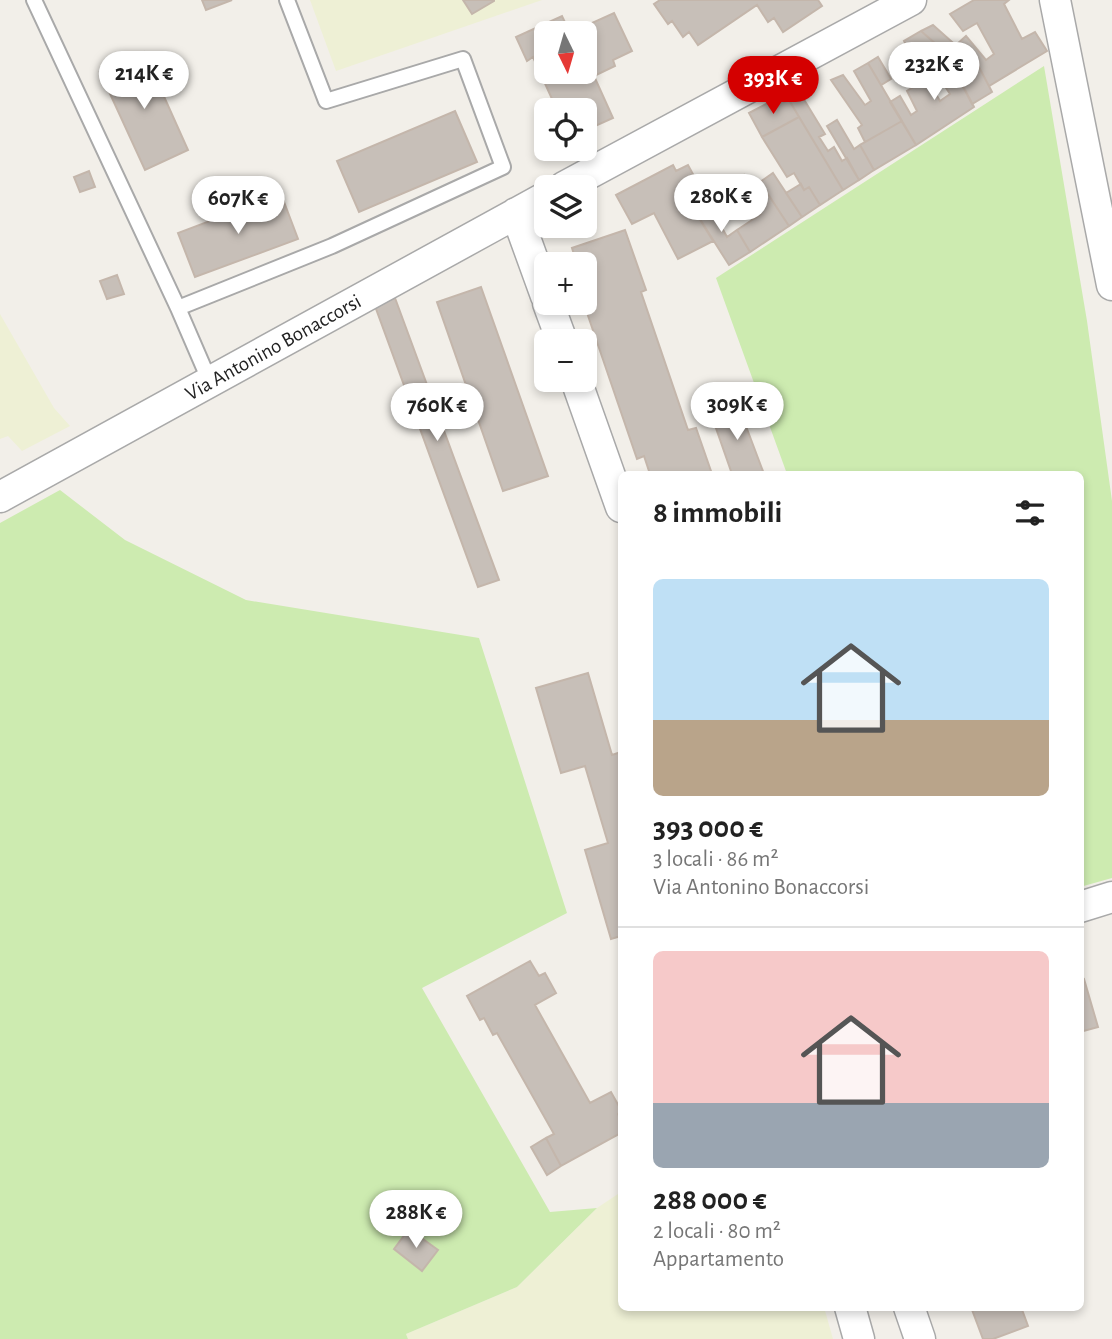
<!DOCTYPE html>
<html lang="it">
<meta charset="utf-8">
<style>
body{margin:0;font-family:"Alegreya Sans",sans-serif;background:#f2f2f2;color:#222;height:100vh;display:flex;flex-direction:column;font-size:26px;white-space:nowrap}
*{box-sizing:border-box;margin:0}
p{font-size:23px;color:#767676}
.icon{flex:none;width:38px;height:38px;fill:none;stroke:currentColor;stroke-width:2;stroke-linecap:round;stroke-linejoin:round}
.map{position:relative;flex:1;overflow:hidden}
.side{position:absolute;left:618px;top:471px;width:466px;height:840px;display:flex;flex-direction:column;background:#fff;border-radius:10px;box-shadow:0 4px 10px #0003}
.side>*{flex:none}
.needle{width:46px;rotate:175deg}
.buttons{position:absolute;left:534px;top:21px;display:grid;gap:14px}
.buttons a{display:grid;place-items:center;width:63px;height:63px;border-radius:10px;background:#fff;box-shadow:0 4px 10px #0003;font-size:35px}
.price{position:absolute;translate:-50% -60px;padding:0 16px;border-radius:24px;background:#fff;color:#222;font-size:23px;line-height:46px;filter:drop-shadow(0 2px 4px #0008)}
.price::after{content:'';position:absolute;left:50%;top:42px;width:21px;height:16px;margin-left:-10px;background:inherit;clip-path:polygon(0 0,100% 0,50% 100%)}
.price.on{background:#d40000;color:#fff}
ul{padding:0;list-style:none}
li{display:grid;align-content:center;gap:14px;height:371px;padding:0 35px}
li+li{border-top:2px solid #e0e0e0}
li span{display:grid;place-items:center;height:217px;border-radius:10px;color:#555}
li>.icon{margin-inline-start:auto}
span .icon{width:126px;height:126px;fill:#fffc;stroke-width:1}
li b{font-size:30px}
h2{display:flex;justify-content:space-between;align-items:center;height:84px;padding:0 35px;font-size:30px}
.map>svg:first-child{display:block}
</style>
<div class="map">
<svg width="1112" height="1339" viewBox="0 0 1112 1339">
<rect width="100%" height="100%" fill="#f2efe9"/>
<path fill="#eef0d5" d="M 310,0 L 542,0 L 336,71 Z
M 0,314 L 54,408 L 70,426 L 22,451 L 8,436 L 0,439 Z
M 621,1192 L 621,1307 L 824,1307 L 833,1339 L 408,1339 L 406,1334 L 517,1287 L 597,1208 Z"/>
<path fill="#cdebb0" d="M 1044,66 L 1087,321 L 1112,501 L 1112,878 L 1080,887 L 1080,474 L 787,474 L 716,278 Z
M 60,490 L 125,540 L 246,600 L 479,638 L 567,913 L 422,988 L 550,1212 L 597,1208 L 517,1287 L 406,1334 L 408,1339 L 0,1339 L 0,523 Z"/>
<path fill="#c7bfb8" stroke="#c4b6ab" stroke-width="2" fill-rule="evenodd" d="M 202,0 L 232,0 L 206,10 Z
M 463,0 L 494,0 L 494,1 L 472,14 Z
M 660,0 L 818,0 L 822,6 L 783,32 L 774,18 L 768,22 L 757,5 L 698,45 L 689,32 L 683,37 L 672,21 L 668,24 L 654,4 Z
M 974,0 L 1009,0 L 1004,4 L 1022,39 L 1035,32 L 1047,51 L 989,86 L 978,65 L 956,45 L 966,36 L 986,60 L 994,54 L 977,23 L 963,31 L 950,14 Z
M 614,13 L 632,51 L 613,60 L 615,66 L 594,76 L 613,118 L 584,131 L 584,110 L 557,110 L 533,57 L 527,61 L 516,37 L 562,16 L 570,33 ZM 546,33 L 584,33 L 584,72 L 546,72 Z
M 933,25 L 978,65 L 992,92 L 972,104 L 945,52 L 921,31 Z
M 921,31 L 945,52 L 936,59 L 932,53 L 916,64 L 904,41 Z
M 144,52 L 188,150 L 145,170 L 100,72 Z
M 945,52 L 974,107 L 916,145 L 890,102 L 900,96 L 911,115 L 917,111 L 907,91 L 927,79 L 940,101 L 950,94 L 926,57 L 932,53 L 936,59 Z
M 878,57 L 891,79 L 881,85 L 868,63 Z
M 868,63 L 902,121 L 865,142 L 858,128 L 862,125 L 831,80 L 843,75 L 865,105 L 871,101 L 854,71 Z
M 800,93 L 825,134 L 819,137 L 828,151 L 834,147 L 842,161 L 847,158 L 859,180 L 843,190 L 789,100 Z
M 781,96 L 784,102 L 789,100 L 799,117 L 762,137 L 749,113 Z
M 455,111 L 477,162 L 359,212 L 337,161 Z
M 799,117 L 843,190 L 820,205 L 809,187 L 804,190 L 794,173 L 787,177 L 762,137 Z
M 837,120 L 854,149 L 860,145 L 874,170 L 859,180 L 827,126 Z
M 902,121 L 916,145 L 874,170 L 860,145 Z
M 673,165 L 676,171 L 688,165 L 706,198 L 691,205 L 713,241 L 678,259 L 654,213 L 632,224 L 616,195 Z
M 89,171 L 95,187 L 80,192 L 74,177 Z
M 773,173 L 802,217 L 789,226 L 760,182 Z
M 744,175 L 752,187 L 760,182 L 789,226 L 750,252 L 737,230 L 761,214 L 748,196 L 744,199 L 733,183 Z
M 801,184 L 804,190 L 809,187 L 820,205 L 802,217 L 786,193 Z
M 281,194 L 298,239 L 195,277 L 178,233 Z
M 706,198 L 727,237 L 737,230 L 750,252 L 729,265 L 691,205 Z
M 625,230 L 646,290 L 641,292 L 688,430 L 696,428 L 712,474 L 650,474 L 644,456 L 637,459 L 584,304 L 591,302 L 584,285 L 584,264 L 577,264 L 572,248 Z
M 117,275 L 124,294 L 107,299 L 100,281 Z
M 481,287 L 548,476 L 503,491 L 437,302 Z
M 395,298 L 499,580 L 478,587 L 375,306 Z
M 738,405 L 764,474 L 732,474 L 711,414 Z
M 588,673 L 612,755 L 621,752 L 621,936 L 611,939 L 585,850 L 608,843 L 585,766 L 561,773 L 536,688 Z
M 530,961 L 539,976 L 545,973 L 556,993 L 535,1005 L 590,1103 L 611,1092 L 621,1110 L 618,1114 L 621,1120 L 621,1133 L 561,1166 L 546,1138 L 554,1134 L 497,1033 L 493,1035 L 484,1018 L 480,1020 L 467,996 Z
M 1084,979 L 1098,1027 L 1080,1032 L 1080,980 Z
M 546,1138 L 561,1166 L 547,1175 L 531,1147 Z
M 409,1229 L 438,1250 L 422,1271 L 394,1249 Z
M 971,1307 L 1021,1307 L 1028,1326 L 993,1339 L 983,1339 Z"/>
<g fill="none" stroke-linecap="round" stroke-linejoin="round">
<g stroke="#a9a9a9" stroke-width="18">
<path id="service" d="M 34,0 L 178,308 L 210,382
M 178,308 L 332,246 L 503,167 L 463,59 L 326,101 L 287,0"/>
</g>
<g stroke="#a9a9a9" stroke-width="33">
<path id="minor" d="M 1055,0 L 1112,285
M 564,187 L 911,0
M 516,213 L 546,296
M 548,303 L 562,341
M 576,380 L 621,507
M 0,497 L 546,197
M 1080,907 L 1112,897
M 850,1307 L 859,1339
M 909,1307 L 920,1339"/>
</g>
<use href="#service" stroke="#fff" stroke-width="14"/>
<use href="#minor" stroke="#fff" stroke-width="30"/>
</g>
<g text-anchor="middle" stroke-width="7" stroke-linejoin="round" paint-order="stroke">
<g font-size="21" fill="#222" stroke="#fff">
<text transform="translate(273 347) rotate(-29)" y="7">Via Antonino Bonaccorsi</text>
</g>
</g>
</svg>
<div class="buttons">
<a><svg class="needle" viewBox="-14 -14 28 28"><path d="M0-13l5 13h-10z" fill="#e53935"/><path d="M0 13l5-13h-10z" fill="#767676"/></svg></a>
<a><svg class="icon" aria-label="locate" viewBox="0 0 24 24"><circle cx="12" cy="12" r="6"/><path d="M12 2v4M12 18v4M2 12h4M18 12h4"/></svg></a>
<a><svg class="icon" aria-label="layers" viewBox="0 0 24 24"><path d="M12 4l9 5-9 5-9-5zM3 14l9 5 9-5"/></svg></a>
<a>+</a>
<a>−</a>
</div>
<b class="price" style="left:934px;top:102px">232K €</b>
<b class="price" style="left:144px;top:111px">214K €</b>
<b class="price on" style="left:773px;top:116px">393K €</b>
<b class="price" style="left:721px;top:234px">280K €</b>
<b class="price" style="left:238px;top:236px">607K €</b>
<b class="price" style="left:737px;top:442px">309K €</b>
<b class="price" style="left:437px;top:443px">760K €</b>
<b class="price" style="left:416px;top:1250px">288K €</b>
<section class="side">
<h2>8 immobili<svg class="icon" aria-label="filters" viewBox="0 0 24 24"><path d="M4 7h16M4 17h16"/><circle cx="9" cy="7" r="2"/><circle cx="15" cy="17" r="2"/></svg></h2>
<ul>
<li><span style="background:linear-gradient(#bfe0f5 65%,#b9a48a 0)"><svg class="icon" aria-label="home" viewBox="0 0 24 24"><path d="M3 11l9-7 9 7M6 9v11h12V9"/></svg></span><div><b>393 000 €</b><p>3 locali · 86 m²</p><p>Via Antonino Bonaccorsi</p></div></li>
<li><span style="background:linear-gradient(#f6c9c9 70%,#9aa5b1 0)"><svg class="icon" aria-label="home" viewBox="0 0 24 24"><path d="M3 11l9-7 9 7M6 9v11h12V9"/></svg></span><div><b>288 000 €</b><p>2 locali · 80 m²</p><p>Appartamento</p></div></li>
</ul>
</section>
</div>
